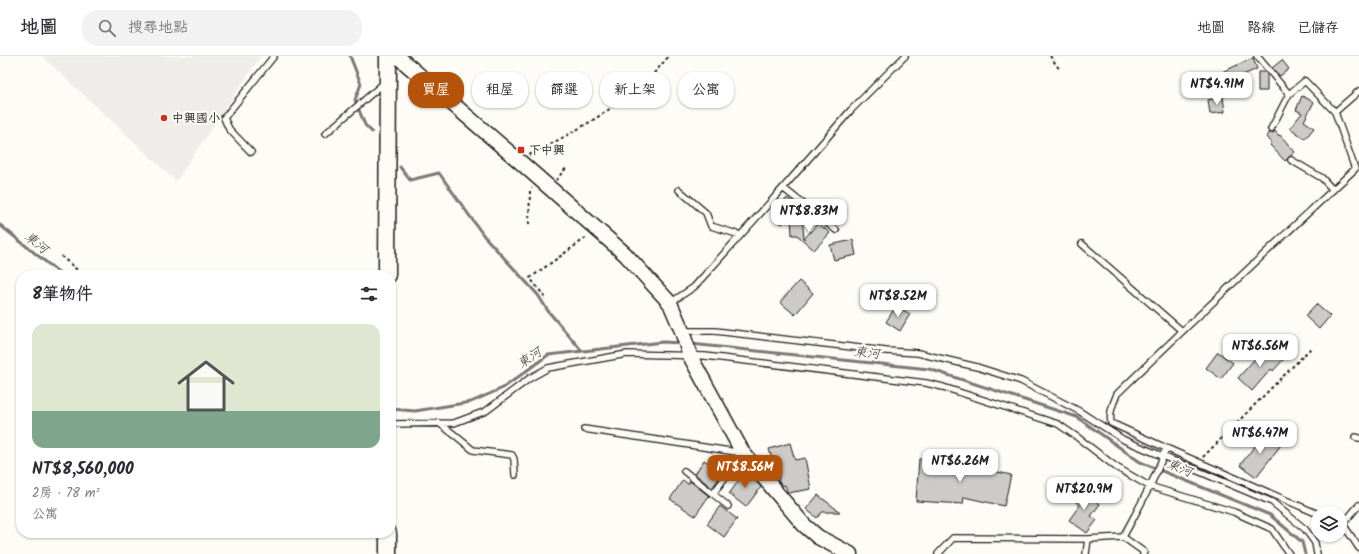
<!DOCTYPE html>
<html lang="zh-TW">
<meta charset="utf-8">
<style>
body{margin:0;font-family:Kalam,"LXGW WenKai TC",sans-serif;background:#f2f2f3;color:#2b2b33;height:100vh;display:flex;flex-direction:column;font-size:15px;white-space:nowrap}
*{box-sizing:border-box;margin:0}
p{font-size:13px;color:#7c7c81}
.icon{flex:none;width:22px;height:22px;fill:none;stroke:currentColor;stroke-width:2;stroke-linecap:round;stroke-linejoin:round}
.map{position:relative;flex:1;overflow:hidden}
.panel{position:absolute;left:16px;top:214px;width:380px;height:268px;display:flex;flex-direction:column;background:#fff;border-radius:16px;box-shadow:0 1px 3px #0004}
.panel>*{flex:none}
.guide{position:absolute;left:408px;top:16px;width:380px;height:36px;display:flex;gap:8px}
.fabs{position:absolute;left:1311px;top:450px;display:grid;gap:8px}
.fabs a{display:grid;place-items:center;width:36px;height:36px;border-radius:50%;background:#fff;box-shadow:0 1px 3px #0004;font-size:20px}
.price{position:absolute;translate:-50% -34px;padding:0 9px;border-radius:8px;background:#fff;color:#222;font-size:13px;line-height:26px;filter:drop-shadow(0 1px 2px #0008)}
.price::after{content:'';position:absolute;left:50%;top:24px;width:12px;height:9px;margin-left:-6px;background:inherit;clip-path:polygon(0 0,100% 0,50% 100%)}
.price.selected{background:#b45309;color:#fff}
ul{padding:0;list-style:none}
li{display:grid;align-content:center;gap:8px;height:212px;padding:0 16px}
li span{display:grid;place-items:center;height:124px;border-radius:12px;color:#555}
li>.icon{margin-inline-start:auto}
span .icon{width:72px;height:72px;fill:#fffc;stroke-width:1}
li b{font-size:17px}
h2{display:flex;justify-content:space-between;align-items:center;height:48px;padding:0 16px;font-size:17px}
.pill{padding:0 14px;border-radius:16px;background:#fff;box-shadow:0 1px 3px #0004;font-size:14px;line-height:36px}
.pill.selected{background:#b45309;color:#fff}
header{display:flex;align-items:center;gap:24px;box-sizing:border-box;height:56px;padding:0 20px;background:#fff;border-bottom:1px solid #e1e1e2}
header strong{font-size:19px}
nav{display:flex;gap:22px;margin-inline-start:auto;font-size:14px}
.search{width:280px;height:36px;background:#f2f2f3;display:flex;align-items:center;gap:10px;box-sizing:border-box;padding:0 14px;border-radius:16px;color:#7c7c81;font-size:15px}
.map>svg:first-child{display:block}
</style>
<header>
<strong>地圖</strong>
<div class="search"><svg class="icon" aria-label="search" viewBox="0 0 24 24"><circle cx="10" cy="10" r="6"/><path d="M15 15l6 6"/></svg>搜尋地點</div>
<nav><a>地圖</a><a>路線</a><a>已儲存</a></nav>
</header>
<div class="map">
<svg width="1359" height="498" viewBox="0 0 1359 498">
<rect width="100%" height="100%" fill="#fdfcf7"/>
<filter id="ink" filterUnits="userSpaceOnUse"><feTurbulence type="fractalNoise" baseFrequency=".025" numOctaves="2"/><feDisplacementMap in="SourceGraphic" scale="8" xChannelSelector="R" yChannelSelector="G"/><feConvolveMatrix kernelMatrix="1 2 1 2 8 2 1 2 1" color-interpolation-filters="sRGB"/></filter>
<g filter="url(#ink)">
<path fill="#eeede9" d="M 42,0 L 261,0 L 176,125 Z"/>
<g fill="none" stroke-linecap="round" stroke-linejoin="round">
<path stroke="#797876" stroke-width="3" d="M 350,0 L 361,28 L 355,44 L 365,69 L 372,76
M 400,111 L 410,124 L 439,117 L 484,180 L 538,239 L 548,255 L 582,295
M 0,169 L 62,219
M 691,288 L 929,313 L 1077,361 L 1140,406 L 1270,459 L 1302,486 L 1305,498
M 391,353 L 415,355 L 471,346 L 503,332 L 548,299 L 663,286 L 681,287"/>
</g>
<path fill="#cccbc8" stroke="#1c1c1c" d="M 1253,2 L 1257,13 L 1227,26 L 1222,16 Z
M 1282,4 L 1289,13 L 1280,20 L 1272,12 Z
M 1258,16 L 1265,16 L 1267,18 L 1267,35 L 1258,35 Z
M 1302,40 L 1314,46 L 1304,65 L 1314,72 L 1305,83 L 1290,72 L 1302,57 L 1296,54 Z
M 1223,41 L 1225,56 L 1210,58 L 1208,44 Z
M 1275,75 L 1279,80 L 1280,79 L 1295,96 L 1285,105 L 1270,89 L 1272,87 L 1267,81 L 1269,77 L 1273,77 Z
M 787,142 L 797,150 L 782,168 L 772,159 Z
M 802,160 L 804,183 L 818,167 L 830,177 L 814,194 L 797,179 L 792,179 L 791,161 Z
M 853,184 L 856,199 L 834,204 L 830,189 Z
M 799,225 L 813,237 L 795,259 L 780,246 Z
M 1316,248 L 1330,260 L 1319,273 L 1305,260 Z
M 896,250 L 910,258 L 900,275 L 886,266 Z
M 1267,289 L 1283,304 L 1273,315 L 1271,313 L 1252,335 L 1238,322 Z
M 1218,296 L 1233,307 L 1221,323 L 1206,312 Z
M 1265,377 L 1281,389 L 1256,421 L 1240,409 Z
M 790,387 L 795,404 L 805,402 L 811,433 L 788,437 L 785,429 L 782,430 L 779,426 L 778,423 L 779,422 L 776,405 L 773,406 L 769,393 Z
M 919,403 L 966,405 L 966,409 L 1011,419 L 1004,450 L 964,441 L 963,448 L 916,445 Z
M 704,404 L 723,417 L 712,432 L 695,418 Z
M 746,414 L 761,431 L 746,451 L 729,438 Z
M 683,424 L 688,428 L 690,425 L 709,440 L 695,460 L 670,443 Z
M 1079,433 L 1100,448 L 1091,460 L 1097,464 L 1087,477 L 1069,464 L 1080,449 L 1072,443 Z
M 818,439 L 840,456 L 822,456 L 817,462 L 806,453 Z
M 720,450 L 737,463 L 724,481 L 707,468 Z"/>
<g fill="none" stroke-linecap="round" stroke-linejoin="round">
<g stroke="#1c1c1c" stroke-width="8">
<path id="service" d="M 1257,0 L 1289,38 L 1305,25 L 1335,56 L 1355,113 C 1275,188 1195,262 1117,338 C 1113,348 1109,356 1111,367 L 1166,392 L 1318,458
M 1335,56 L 1359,35
M 1271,73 L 1289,38
M 325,78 L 384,27
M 251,96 L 229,73 L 224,62 L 274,0
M 1291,104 L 1322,122 L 1333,134
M 783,132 L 836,174
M 679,134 L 706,157 L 711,170 L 740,179
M 1082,188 L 1182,275
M 670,247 L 694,231 L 783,132 L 851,54 L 905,0
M 683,275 L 715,275 L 886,295 L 918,297 L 977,311 L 1021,325 L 1079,355 L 1124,384 L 1272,446 L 1305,473 L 1315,487 L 1317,498
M 439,367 L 456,380 L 473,394 L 512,399 L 514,403 L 515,419
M 391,368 L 454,367 L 486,355 L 530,322 L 548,312 L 627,298 L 705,300 L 926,327 L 943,331 L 1058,368 L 1077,381 L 1116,411 L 1149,430 L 1234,456 L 1272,473 L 1289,498
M 584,373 L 743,397 L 713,438 L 684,415
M 1355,381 L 1359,382
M 713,438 L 728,450
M 1340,467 L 1343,468 L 1359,449
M 1343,468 L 1359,492
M 1123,481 L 1144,496 L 1143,498
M 938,498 L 953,482 L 1088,483 L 1123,481 C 1138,453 1156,422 1166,392
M 1086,498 L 1088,483"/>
</g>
<g stroke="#1c1c1c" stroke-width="17">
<path id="tertiary" d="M 397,0 L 518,104 L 625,198 L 670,247 L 682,275 L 690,300 L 743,397 L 804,469 L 818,481 L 850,498"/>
</g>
<g stroke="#1c1c1c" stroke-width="19">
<path id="secondary" d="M 387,219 L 388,0
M 388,498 L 388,477"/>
</g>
<path stroke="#1c1c1c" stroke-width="2" stroke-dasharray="3 3" stroke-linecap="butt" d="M 1050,0 L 1060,14
M 529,99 C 572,78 608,57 644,27 C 653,19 661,9 669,0
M 556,124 L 567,111
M 529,168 L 530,135 L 532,132
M 61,200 L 83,219
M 545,241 L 530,222 L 587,181
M 1203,401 L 1311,292"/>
<use href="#service" stroke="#fdfcf7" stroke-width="5.5"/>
<use href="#tertiary" stroke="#fdfcf7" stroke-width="14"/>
<use href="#secondary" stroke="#fdfcf7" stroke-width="16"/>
</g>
</g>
<g fill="#c8321e" stroke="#fdfcf7" stroke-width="1.5">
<circle cx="164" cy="62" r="4"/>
<rect x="517" y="90" width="8" height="8" rx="2"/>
</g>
<g text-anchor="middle" stroke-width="4" stroke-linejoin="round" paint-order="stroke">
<g font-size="12" fill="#1c1c1c" stroke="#fdfcf7" text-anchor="start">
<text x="172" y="66">中興國小</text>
<text x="529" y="98">下中興</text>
</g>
<g font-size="13" font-style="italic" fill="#5a5a58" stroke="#fdfcf7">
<text transform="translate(37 186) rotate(39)" y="5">東河</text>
<text transform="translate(867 296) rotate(6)" y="5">東河</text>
<text transform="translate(529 301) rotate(-34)" y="5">東河</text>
<text transform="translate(1180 411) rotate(22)" y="5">東河</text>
</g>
</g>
</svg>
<div class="fabs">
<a><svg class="icon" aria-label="layers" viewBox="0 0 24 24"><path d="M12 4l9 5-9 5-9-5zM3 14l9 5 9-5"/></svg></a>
</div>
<b class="price" style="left:1217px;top:50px">NT$4.91M</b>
<b class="price" style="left:809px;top:177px">NT$8.83M</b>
<b class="price" style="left:898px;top:262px">NT$8.52M</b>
<b class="price" style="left:1260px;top:312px">NT$6.56M</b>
<b class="price" style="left:1260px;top:399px">NT$6.47M</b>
<b class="price" style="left:960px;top:427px">NT$6.26M</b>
<b class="price selected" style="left:745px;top:433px">NT$8.56M</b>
<b class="price" style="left:1084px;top:455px">NT$20.9M</b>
<div class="guide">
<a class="pill selected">買屋</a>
<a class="pill">租屋</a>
<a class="pill">篩選</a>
<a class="pill">新上架</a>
<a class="pill">公寓</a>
</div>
<section class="panel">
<h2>8筆物件<svg class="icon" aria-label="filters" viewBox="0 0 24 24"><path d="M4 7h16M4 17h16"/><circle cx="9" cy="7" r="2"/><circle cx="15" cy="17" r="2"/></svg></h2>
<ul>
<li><span style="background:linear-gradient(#dfe7d0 70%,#7fa58c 0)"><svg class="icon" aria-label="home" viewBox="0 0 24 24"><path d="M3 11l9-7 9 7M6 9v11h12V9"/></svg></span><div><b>NT$8,560,000</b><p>2房 · 78 m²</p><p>公寓</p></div></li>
</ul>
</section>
</div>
